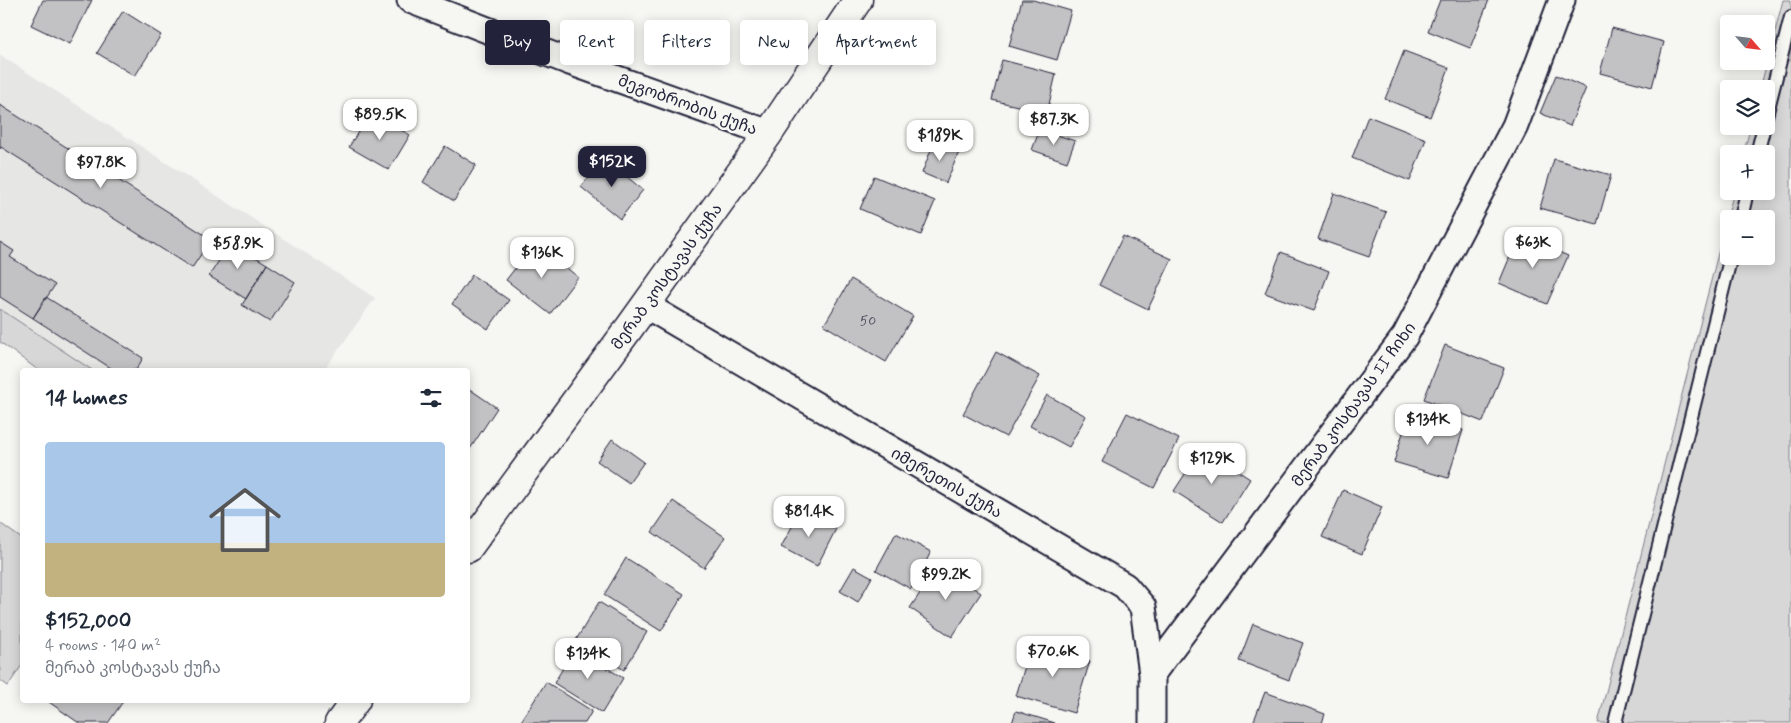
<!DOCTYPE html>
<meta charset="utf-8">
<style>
body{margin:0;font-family:Mynerve,"Noto Sans Georgian",sans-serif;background:#f2f2f3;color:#1f2937;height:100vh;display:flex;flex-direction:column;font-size:19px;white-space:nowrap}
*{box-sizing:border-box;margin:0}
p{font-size:16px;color:#747a83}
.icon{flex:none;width:28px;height:28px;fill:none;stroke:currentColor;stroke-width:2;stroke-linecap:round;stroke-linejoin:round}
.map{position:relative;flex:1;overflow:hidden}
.panel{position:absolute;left:20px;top:368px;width:450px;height:335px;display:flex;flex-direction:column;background:#fff;border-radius:5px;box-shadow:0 2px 12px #0003}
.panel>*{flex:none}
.top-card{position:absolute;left:485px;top:20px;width:475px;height:45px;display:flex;gap:10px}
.needle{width:32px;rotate:118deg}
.fabs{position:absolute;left:1720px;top:15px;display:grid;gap:10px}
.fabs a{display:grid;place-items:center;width:55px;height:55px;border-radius:5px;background:#fff;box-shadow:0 2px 12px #0003;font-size:25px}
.price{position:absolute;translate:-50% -42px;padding:0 11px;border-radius:10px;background:#fff;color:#222;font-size:16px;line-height:32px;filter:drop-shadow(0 1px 2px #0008)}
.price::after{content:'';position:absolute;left:50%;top:30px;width:15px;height:11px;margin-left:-8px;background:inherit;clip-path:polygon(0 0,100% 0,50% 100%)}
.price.current{background:#22223b;color:#fff}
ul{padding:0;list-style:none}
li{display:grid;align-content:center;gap:10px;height:265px;padding:0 25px}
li+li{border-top:1px solid #e0e1e3}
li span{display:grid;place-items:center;height:155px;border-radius:5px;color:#555}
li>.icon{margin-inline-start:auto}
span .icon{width:90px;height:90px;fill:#fffc;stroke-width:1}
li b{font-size:21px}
h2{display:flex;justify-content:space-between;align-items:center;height:60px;padding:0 25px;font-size:21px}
.tag{padding:0 18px;border-radius:5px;background:#fff;box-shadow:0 2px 12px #0003;font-size:18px;line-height:45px}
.tag.current{background:#22223b;color:#fff}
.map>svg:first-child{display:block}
</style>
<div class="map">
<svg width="1791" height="723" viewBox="0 0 1791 723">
<rect width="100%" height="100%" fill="#f6f6f2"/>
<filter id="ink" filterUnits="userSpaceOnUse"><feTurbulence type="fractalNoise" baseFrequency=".02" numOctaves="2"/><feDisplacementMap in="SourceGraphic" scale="10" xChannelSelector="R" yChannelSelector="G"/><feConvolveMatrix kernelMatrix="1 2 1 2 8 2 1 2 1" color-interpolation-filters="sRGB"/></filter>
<g filter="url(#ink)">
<path fill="#e6e6e4" d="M 0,55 L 375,298 L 324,370 L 92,370 L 0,309 Z"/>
<path fill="#d7d7d7" stroke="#7c7c89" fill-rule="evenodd" d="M 1783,0 L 1791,0 L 1791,723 L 1598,723 L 1734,191 L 1766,191 L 1766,154 L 1743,154 L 1751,126 L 1766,126 L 1766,89 L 1760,89 ZM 1729,219 L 1766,219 L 1766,256 L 1729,256 Z
M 0,309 L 92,370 L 38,370 L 0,342 Z
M 0,523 L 22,539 L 22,665 L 8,686 L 0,680 Z"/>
<path fill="#c2c2c4" stroke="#22223b" d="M 43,0 L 92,0 L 70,44 L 31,25 Z
M 1022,0 L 1033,0 L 1071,11 L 1057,60 L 1009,46 Z
M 1440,0 L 1489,0 L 1470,48 L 1428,31 Z
M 123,11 L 161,35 L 135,76 L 97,53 Z
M 896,22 L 923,34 L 913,57 L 885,44 Z
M 1612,28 L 1664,42 L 1652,87 L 1600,73 Z
M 1404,51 L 1449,68 L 1430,117 L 1385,99 Z
M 1002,60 L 1056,74 L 1047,113 L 992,100 Z
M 1556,75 L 1586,88 L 1570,126 L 1540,113 Z
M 0,105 L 211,239 L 192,268 L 1,147 L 0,149 Z
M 370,112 L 410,135 L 389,170 L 349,147 Z
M 1368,116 L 1426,139 L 1410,181 L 1352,158 Z
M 1040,129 L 1075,141 L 1067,162 L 1032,150 Z
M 934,142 L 959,152 L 946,183 L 922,173 Z
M 445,146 L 476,165 L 454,201 L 423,182 Z
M 604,158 L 643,190 L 620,219 L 581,187 Z
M 1554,159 L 1611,175 L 1597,224 L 1540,208 Z
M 874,176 L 935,201 L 921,235 L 860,209 Z
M 1334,193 L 1386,212 L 1369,257 L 1318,239 Z
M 1519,235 L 1568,256 L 1547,304 L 1499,283 Z
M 1123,236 L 1172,259 L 1148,309 L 1099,285 Z
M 0,242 L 14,251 L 10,257 L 55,285 L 33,318 L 0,297 Z
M 231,242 L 267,264 L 246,299 L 209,276 Z
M 535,243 L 578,277 L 550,314 L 506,280 Z
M 1281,252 L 1329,271 L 1314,311 L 1265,293 Z
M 267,264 L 295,282 L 270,322 L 242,305 Z
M 472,275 L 509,300 L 488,329 L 452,304 Z
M 851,279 L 913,316 L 886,362 L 824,325 Z
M 46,297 L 143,358 L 136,370 L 114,370 L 33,318 Z
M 1445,345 L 1504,368 L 1483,422 L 1424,399 Z
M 996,352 L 1040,376 L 1006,437 L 963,414 Z
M 468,388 L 497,408 L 468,452 Z
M 1047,395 L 1086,416 L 1069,447 L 1030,426 Z
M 1127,413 L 1179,439 L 1154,488 L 1102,462 Z
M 1409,413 L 1463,430 L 1448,478 L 1394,462 Z
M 612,439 L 644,462 L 629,483 L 597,461 Z
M 1202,448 L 1250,479 L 1223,522 L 1174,491 Z
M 1343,490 L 1382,507 L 1362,554 L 1322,537 Z
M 673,501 L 725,537 L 704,568 L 652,532 Z
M 801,510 L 836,529 L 817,566 L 781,547 Z
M 896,533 L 931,552 L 911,589 L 876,570 Z
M 626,558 L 684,594 L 661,631 L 604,595 Z
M 939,565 L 981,593 L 952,637 L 910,608 Z
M 854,567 L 872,577 L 858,602 L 840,591 Z
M 599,602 L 647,632 L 624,670 L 576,640 Z
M 1253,624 L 1303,643 L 1289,680 L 1239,661 Z
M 1032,643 L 1090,661 L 1074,713 L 1016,696 Z
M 575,648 L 623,678 L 602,713 L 554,683 Z
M 546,682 L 592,711 L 585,723 L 520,723 Z
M 1265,692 L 1325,714 L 1322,723 L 1253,723 Z
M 46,700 L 124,700 L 108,723 L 79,723 Z
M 1016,711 L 1055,723 L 1012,723 Z"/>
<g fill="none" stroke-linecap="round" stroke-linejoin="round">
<g stroke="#22223b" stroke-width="16">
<path id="service" d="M 1766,116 L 1791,17
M 1757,154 L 1764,126
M 1741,219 L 1747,191
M 1615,723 L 1731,256"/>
</g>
<g stroke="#22223b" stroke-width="29">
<path id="minor" d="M 410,0 L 570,62 L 769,133
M 645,305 L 1125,586 L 1143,607 L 1152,674 L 1152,723
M 1152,674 L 1405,336 L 1515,126 L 1562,0"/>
</g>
<g stroke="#22223b" stroke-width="31">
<path id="secondary" d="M 468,548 L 627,331 L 769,133 L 858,0
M 339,723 L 356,700"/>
</g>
<use href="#service" stroke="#f6f6f2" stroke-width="12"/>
<use href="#minor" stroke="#f6f6f2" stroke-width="25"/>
<use href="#secondary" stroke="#f6f6f2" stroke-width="28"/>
</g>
</g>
<g text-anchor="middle" stroke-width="5" stroke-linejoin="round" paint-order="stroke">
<g font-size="14" fill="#4a4a5d">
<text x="868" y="325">50</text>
</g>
<g font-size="16" fill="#22223b" stroke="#f6f6f2">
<text transform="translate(688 104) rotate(20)" y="6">მეგობრობის ქუჩა</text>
<text transform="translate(666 276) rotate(-54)" y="6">მერაბ კოსტავას ქუჩა</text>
<text transform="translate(1353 404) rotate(-54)" y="6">მერაბ კოსტავას II ჩიხი</text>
<text transform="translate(947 482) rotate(30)" y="6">იმერეთის ქუჩა</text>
</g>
</g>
</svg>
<div class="fabs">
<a><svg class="needle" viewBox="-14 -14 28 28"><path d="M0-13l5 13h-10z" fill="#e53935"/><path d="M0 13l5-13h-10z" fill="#747a83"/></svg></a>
<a><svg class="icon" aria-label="layers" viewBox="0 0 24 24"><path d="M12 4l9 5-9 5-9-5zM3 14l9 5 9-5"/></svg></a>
<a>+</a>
<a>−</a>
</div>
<b class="price" style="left:380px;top:141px">$89.5K</b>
<b class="price" style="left:1054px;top:146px">$87.3K</b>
<b class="price" style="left:940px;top:162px">$189K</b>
<b class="price current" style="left:612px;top:188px">$152K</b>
<b class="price" style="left:101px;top:189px">$97.8K</b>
<b class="price" style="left:1533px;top:269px">$63K</b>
<b class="price" style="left:238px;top:270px">$58.9K</b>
<b class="price" style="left:542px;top:279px">$136K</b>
<b class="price" style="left:1428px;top:446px">$134K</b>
<b class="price" style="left:1212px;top:485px">$129K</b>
<b class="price" style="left:809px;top:538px">$81.4K</b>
<b class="price" style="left:946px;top:601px">$99.2K</b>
<b class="price" style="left:1053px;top:678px">$70.6K</b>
<b class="price" style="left:588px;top:680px">$134K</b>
<div class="top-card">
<a class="tag current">Buy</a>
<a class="tag">Rent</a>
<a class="tag">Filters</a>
<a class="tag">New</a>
<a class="tag">Apartment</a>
</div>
<section class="panel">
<h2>14 homes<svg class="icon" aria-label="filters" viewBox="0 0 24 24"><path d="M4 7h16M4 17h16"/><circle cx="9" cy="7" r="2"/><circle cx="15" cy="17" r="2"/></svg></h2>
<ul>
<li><span style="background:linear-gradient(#a9c7e8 65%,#c2b280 0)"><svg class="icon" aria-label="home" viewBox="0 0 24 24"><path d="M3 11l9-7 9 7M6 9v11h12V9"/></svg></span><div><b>$152,000</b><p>4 rooms · 140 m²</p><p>მერაბ კოსტავას ქუჩა</p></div></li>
</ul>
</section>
</div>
